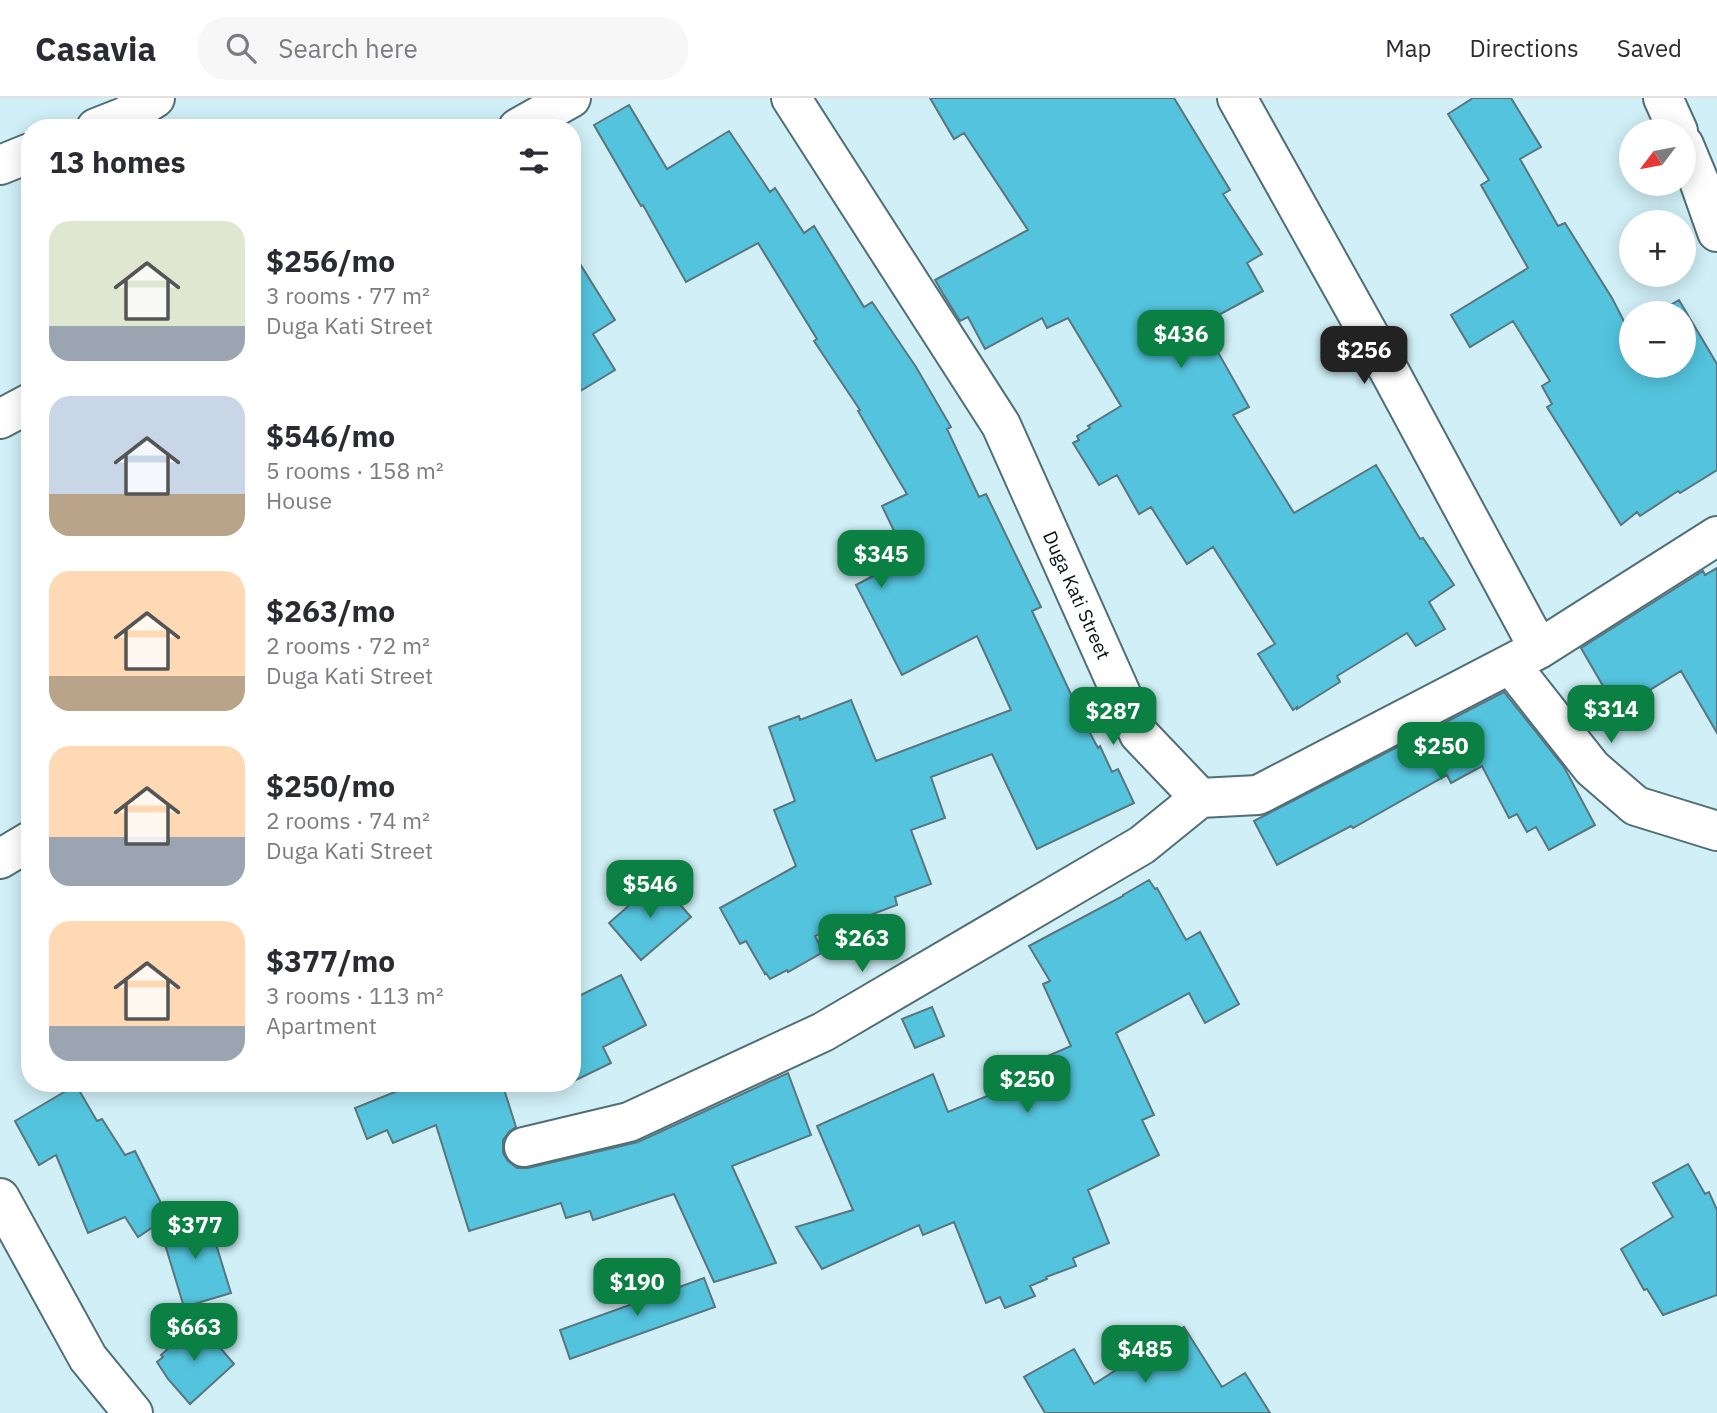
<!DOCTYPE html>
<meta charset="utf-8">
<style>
body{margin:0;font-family:"IBM Plex Sans",sans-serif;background:#f7f7f7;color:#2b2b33;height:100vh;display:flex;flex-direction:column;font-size:26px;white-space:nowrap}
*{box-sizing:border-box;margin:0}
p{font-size:23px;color:#7c7c81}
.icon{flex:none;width:38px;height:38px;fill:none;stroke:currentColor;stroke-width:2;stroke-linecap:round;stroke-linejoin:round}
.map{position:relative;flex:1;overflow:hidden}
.sheet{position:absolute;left:21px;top:21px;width:560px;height:973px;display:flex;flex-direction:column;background:#fff;border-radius:28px;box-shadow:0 4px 18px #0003}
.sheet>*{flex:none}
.needle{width:46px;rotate:238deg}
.fabs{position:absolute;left:1619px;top:21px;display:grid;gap:14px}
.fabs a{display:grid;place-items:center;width:77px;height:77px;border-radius:50%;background:#fff;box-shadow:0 4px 18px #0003;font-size:35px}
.price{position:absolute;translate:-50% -60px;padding:0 16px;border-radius:14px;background:#0b8043;color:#fff;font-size:23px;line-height:46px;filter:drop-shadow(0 2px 4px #0008)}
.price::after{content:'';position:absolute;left:50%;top:42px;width:21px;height:16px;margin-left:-10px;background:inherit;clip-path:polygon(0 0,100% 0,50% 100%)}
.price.active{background:#222;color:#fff}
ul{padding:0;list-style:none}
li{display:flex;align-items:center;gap:21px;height:175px;padding:0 28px}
li span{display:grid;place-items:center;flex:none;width:196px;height:140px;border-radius:21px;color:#555}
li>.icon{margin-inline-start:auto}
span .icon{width:84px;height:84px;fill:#fffc;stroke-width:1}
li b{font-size:30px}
h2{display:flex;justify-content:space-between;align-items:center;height:84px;padding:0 28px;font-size:30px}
header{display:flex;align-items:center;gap:42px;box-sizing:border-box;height:98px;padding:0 35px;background:#fff;border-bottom:2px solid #e1e1e2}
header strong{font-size:33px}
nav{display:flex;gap:38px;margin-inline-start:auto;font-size:24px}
.search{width:490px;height:63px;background:#f7f7f7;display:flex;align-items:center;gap:18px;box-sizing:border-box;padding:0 24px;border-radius:28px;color:#7c7c81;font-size:26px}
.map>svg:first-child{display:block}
</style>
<header>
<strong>Casavia</strong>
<div class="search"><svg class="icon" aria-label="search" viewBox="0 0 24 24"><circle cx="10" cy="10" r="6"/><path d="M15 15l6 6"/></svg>Search here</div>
<nav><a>Map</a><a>Directions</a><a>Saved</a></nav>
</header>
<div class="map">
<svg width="1717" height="1315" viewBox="0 0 1717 1315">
<rect width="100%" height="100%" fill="#d0eff7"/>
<path fill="#54c4de" stroke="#59757d" stroke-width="2" d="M 930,0 L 1174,0 L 1230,92 L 1223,96 L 1262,156 L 1247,165 L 1263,193 L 1202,226 L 1249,309 L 1233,317 L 1294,415 L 1376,367 L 1420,441 L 1423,440 L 1454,487 L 1429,504 L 1445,531 L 1416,548 L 1407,535 L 1337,578 L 1340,584 L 1297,611 L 1297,609 L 1293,612 L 1258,556 L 1275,546 L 1213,449 L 1187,466 L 1151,409 L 1139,416 L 1117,377 L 1099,387 L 1073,345 L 1079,342 L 1077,338 L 1090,330 L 1088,328 L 1121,308 L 1068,220 L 1047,230 L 1042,220 L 985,251 L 968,219 L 960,223 L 942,194 L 935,182 L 1028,132 L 964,35 L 954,41 Z
M 1473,0 L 1511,0 L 1541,49 L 1520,61 L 1558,128 L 1565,125 L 1612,200 L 1628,231 L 1631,229 L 1631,268 L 1684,268 L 1684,215 L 1656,215 L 1679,202 L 1717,266 L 1717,372 L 1680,395 L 1678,393 L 1640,418 L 1637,414 L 1621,427 L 1547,309 L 1552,306 L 1542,288 L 1550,283 L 1513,223 L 1470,249 L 1451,217 L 1528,170 L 1481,87 L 1489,82 L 1448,16 Z
M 629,7 L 667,71 L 729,33 L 770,94 L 775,90 L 804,135 L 814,128 L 864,209 L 872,204 L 916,269 L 951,329 L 947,331 L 979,399 L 986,396 L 1041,509 L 1032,513 L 1083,622 L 1098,650 L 1100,648 L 1112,674 L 1118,671 L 1134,705 L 1037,751 L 992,656 L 931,679 L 945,720 L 911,732 L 931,786 L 895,799 L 897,807 L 815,838 L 823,854 L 788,874 L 787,872 L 770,881 L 766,875 L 765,876 L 746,843 L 740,846 L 720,810 L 796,768 L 774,712 L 795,703 L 769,629 L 799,618 L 800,622 L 851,602 L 876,663 L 1011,612 L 977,538 L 902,577 L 856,487 L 897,465 L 893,458 L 898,456 L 892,443 L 898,441 L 882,408 L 907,396 L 858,313 L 860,312 L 814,243 L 817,241 L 758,145 L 686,184 L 643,107 L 641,108 L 594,27 Z
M 572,153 L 615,222 L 593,236 L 615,272 L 572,298 Z
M 1717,470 L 1717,635 L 1681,573 L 1617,612 L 1581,550 L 1703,473 L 1705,477 Z
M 1504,594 L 1564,669 L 1595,727 L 1549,752 L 1536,729 L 1527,734 L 1517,716 L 1509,720 L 1482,668 L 1451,685 L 1447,677 L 1353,730 L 1351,728 L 1277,767 L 1254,723 Z
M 658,782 L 691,819 L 641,862 L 609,825 Z
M 1149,782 L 1155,791 L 1157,790 L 1186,842 L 1200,834 L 1239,906 L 1205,925 L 1189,895 L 1116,935 L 1154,1017 L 1142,1022 L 1159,1057 L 1088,1092 L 1109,1145 L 1073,1160 L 1076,1168 L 1046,1179 L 1047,1181 L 1030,1188 L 1035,1198 L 1005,1210 L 1000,1199 L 986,1205 L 954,1124 L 923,1137 L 919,1127 L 822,1171 L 796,1129 L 853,1112 L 817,1028 L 933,976 L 948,1014 L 1017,986 L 1011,974 L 1071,948 L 1043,886 L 1050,883 L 1029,848 L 1123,798 L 1123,797 Z
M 621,877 L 646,927 L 603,949 L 611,965 L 572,984 L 572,890 L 577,899 Z
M 932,909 L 944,938 L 915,950 L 902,921 Z
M 788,975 L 811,1037 L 732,1068 L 776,1165 L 714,1184 L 674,1096 L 593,1122 L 590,1113 L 566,1120 L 561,1105 L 469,1133 L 436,1027 L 393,1045 L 387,1032 L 367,1041 L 355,1010 L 417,985 L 502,985 L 516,1029 L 509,1034 L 503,1042 L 503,1055 L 508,1063 L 517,1070 L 528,1070 L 638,1044 Z
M 76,987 L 97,1023 L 102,1021 L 125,1057 L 135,1053 L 168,1119 L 138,1139 L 125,1119 L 88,1135 L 56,1057 L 39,1067 L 15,1023 Z
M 1688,1066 L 1705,1096 L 1709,1094 L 1717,1112 L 1717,1197 L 1663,1217 L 1647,1191 L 1644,1192 L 1621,1151 L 1673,1119 L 1653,1085 Z
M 207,1117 L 231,1195 L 184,1209 L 160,1130 Z
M 704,1180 L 715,1209 L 570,1261 L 560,1232 Z
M 198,1224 L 234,1266 L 190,1306 L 168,1281 L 157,1264 L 163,1259 L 161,1257 Z
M 1184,1229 L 1222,1289 L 1245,1275 L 1270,1315 L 1045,1315 L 1024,1279 L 1074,1251 L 1094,1286 Z"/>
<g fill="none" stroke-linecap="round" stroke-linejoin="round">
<g stroke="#526e75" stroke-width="42">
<path id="minor" d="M 791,0 L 1001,327 L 1139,636 L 1200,700 L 1258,697 L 1539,551 L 1717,438
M 1237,0 L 1392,278 L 1539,551
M 1663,0 L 1678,33
M 96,30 L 124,19 L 155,0
M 518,30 L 571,0
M 1684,47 L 1699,83 L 1717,134
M 0,67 L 30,55
M 0,321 L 30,305
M 1510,566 L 1592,670 L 1636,708 L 1717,733
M 0,761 L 30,743
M 524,1049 L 629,1024 L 823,934 L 1142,747 L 1200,700
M 0,1100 L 88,1260 L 133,1315"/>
</g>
<use href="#minor" stroke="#fff" stroke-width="38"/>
</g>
<g text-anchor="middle" stroke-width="5" stroke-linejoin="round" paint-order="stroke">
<g font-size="19" fill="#040e11" stroke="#fff">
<text transform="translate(1077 497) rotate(66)" y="7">Duga Kati Street</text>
</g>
</g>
</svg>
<div class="fabs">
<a><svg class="needle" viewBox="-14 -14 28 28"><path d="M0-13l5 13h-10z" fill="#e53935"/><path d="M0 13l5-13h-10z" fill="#7c7c81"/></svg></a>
<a>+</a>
<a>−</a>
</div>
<b class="price" style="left:1181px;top:272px">$436</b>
<b class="price active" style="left:1364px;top:288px">$256</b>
<b class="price" style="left:881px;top:492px">$345</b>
<b class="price" style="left:1611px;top:647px">$314</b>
<b class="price" style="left:1113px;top:649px">$287</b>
<b class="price" style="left:1441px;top:684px">$250</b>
<b class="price" style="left:650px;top:822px">$546</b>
<b class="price" style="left:862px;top:876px">$263</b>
<b class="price" style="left:1027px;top:1017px">$250</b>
<b class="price" style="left:195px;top:1163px">$377</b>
<b class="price" style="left:637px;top:1220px">$190</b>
<b class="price" style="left:194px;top:1265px">$663</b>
<b class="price" style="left:1145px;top:1287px">$485</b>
<section class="sheet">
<h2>13 homes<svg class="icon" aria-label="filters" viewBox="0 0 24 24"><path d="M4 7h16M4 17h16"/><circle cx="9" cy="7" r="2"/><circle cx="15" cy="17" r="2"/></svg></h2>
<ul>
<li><span style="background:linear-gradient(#dfe7d0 75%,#9aa5b1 0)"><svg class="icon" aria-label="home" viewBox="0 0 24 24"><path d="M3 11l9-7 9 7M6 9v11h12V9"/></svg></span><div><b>$256/mo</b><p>3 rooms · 77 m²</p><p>Duga Kati Street</p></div></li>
<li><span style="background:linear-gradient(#c9d6e8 70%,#b9a48a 0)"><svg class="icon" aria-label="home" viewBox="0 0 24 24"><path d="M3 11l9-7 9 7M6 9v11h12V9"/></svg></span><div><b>$546/mo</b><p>5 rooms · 158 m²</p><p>House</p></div></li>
<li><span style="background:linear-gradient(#ffd9b3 75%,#b9a48a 0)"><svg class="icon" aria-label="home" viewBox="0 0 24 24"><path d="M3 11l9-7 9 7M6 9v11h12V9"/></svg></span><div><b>$263/mo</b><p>2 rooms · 72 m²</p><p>Duga Kati Street</p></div></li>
<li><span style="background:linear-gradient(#ffd9b3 65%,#9aa5b1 0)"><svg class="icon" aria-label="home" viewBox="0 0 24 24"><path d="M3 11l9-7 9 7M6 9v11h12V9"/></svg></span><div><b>$250/mo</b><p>2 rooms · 74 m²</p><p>Duga Kati Street</p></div></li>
<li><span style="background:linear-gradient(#ffd9b3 75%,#9aa5b1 0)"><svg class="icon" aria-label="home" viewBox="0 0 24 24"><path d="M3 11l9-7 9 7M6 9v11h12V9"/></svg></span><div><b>$377/mo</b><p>3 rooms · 113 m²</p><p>Apartment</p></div></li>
</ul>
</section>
</div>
